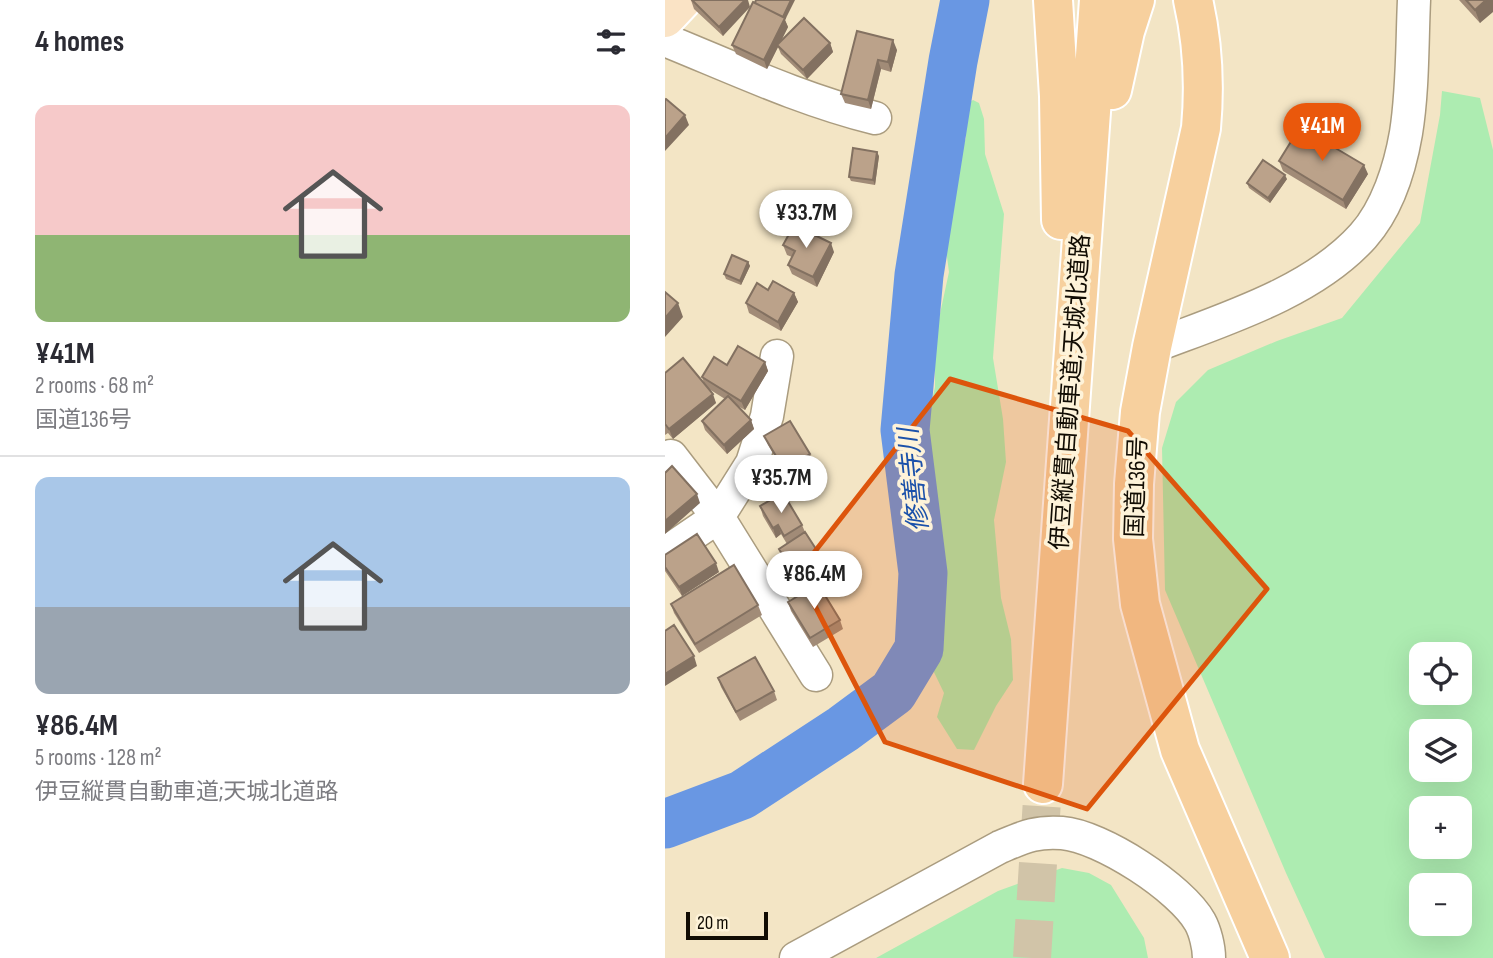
<!DOCTYPE html>
<meta charset="utf-8">
<style>
body{margin:0;font-family:"Sofia Sans Condensed","Noto Sans JP",sans-serif;background:#f2f2f3;color:#2b2b33;height:100vh;display:flex;flex-direction:column;font-size:26px;white-space:nowrap}
*{box-sizing:border-box;margin:0}
p{font-size:23px;color:#7c7c81}
.icon{flex:none;width:38px;height:38px;fill:none;stroke:currentColor;stroke-width:2;stroke-linecap:round;stroke-linejoin:round}
.map{position:relative;flex:1;overflow:hidden}
.details{display:flex;flex-direction:column;background:#fff;width:665px}
.details>*{flex:none}
.fabs{position:absolute;left:744px;top:642px;display:grid;gap:14px}
.fabs a{display:grid;place-items:center;width:63px;height:63px;border-radius:14px;background:#fff;box-shadow:0 7px 28px #0002;font-size:35px}
.scale{position:absolute;left:21px;bottom:18px;width:82px;box-sizing:border-box;padding-left:7px;border:4px solid #110c03;border-top:0;font-size:19px;line-height:24px;white-space:nowrap;color:#110c03;-webkit-text-stroke:5px #fef3d9;paint-order:stroke}
.price{position:absolute;translate:-50% -60px;padding:0 16px;border-radius:24px;background:#fff;color:#222;font-size:23px;line-height:46px;filter:drop-shadow(0 2px 4px #0008)}
.price::after{content:'';position:absolute;left:50%;top:42px;width:21px;height:16px;margin-left:-10px;background:inherit;clip-path:polygon(0 0,100% 0,50% 100%)}
.price.active{background:#ea580c;color:#fff}
ul{padding:0;list-style:none}
li{display:grid;align-content:center;gap:14px;height:371px;padding:0 35px}
li+li{border-top:2px solid #e1e1e2}
li span{display:grid;place-items:center;height:217px;border-radius:14px;color:#555}
li>.icon{margin-inline-start:auto}
span .icon{width:126px;height:126px;fill:#fffc;stroke-width:1}
li b{font-size:30px}
h2{display:flex;justify-content:space-between;align-items:center;height:84px;padding:0 35px;font-size:30px}
main{display:flex;flex:1;min-height:0}
.map>svg:first-child{display:block}
</style>
<main>
<section class="details">
<h2>4 homes<svg class="icon" aria-label="filters" viewBox="0 0 24 24"><path d="M4 7h16M4 17h16"/><circle cx="9" cy="7" r="2"/><circle cx="15" cy="17" r="2"/></svg></h2>
<ul>
<li><span style="background:linear-gradient(#f6c9c9 60%,#8fb573 0)"><svg class="icon" aria-label="home" viewBox="0 0 24 24"><path d="M3 11l9-7 9 7M6 9v11h12V9"/></svg></span><div><b>¥41M</b><p>2 rooms · 68 m²</p><p>国道136号</p></div></li>
<li><span style="background:linear-gradient(#a9c7e8 60%,#9aa5b1 0)"><svg class="icon" aria-label="home" viewBox="0 0 24 24"><path d="M3 11l9-7 9 7M6 9v11h12V9"/></svg></span><div><b>¥86.4M</b><p>5 rooms · 128 m²</p><p>伊豆縦貫自動車道;天城北道路</p></div></li>
</ul>
</section>
<div class="map">
<svg width="828" height="958" viewBox="0 0 828 958">
<rect width="100%" height="100%" fill="#f3e5c5"/>
<path fill="#adecb1" fill-rule="evenodd" d="M 777,91 L 815,98 L 828,150 L 828,958 L 660,958 L 621,873 L 500,590 L 497,448 L 511,402 L 543,370 L 612,341 L 677,318 L 755,223 L 775,115 ZM 794,654 L 794,693 L 756,693 L 756,654 ZM 756,732 L 794,732 L 794,770 L 756,770 ZM 756,808 L 794,808 L 794,847 L 756,847 ZM 756,886 L 794,886 L 794,924 L 756,924 Z
M 308,100 L 314,103 L 319,119 L 320,154 L 339,214 L 328,358 L 338,419 L 341,462 L 329,520 L 336,598 L 346,639 L 348,680 L 331,706 L 309,750 L 292,749 L 272,717 L 279,693 L 266,666 L 270,642 L 270,549 L 255,453 L 270,387 L 270,337 L 284,272 L 279,234 L 279,196 L 301,138 L 298,107 Z
M 397,868 L 424,873 L 446,885 L 479,938 L 483,958 L 211,958 L 333,891 Z"/>
<g fill="none" stroke-linecap="round" stroke-linejoin="round">
<path stroke="#6997e3" stroke-width="49" d="M 0,824 L 77,795 L 178,729 L 228,692 L 254,649 L 258,573 L 240,430 L 254,275 L 288,61 L 300,0"/>
<path stroke="#d1c4a8" stroke-width="38" stroke-dasharray="38 19" stroke-linecap="butt" d="M 367,958 L 378,784"/>
<g stroke="#aa9c7f" stroke-width="35">
<path id="minor" d="M 0,40 C 69,68 137,100 210,118
M 487,347 C 557,320 647,293 698,236 C 722,209 735,168 741,133 C 748,90 747,44 749,0
M 6,456 L 53,517 L 87,463 L 102,416 L 112,356
M 0,553 L 53,517 L 151,675
M 131,958 L 335,847 C 359,837 371,831 397,833 C 436,836 516,888 535,922 C 540,931 544,947 544,958"/>
</g>
<g stroke="#fff" stroke-width="42">
<path id="major" d="M 0,18 L 17,0"/>
</g>
<g stroke="#fff" stroke-width="42">
<path id="highway" d="M 388,0 L 394,96 L 396,220
M 528,0 C 538,43 540,84 536,128 L 487,347 L 475,412 L 469,484 L 468,539 L 475,604 L 515,750 L 605,958
M 447,90 L 460,31 L 470,0
M 378,784 L 434,0"/>
</g>
<use href="#minor" stroke="#fff" stroke-width="32"/>
<use href="#major" stroke="#fae3c5" stroke-width="38"/>
<use href="#highway" stroke="#f7d09e" stroke-width="38"/>
</g>
<path fill="#a18b77" d="M 26,0 L 83,0 L 58,36 L 29,9 Z
M 794,0 L 828,0 L 815,23 Z
M 90,3 L 120,20 L 123,27 L 116,41 L 165,43 L 168,52 L 142,79 L 116,54 L 113,47 L 102,69 L 71,54 L 67,45 Z
M 192,31 L 232,50 L 226,72 L 216,69 L 206,109 L 180,103 L 176,94 Z
M 214,156 L 210,185 L 186,181 L 184,177 Z
M 614,161 L 703,174 L 681,209 L 618,171 Z
M 622,179 L 605,203 L 584,188 L 582,183 Z
M 118,245 L 169,252 L 152,287 L 127,274 L 123,265 L 127,257 L 122,255 Z
M 83,262 L 85,266 L 76,285 L 61,279 L 59,274 Z
M 103,290 L 129,293 L 133,302 L 116,331 L 84,313 L 81,303 Z
M 100,362 L 103,371 L 80,410 L 71,405 L 86,420 L 89,429 L 62,454 L 40,430 L 37,421 L 60,399 L 44,389 L 51,403 L 8,439 L 3,433 L 0,435 L 0,373 L 39,383 L 37,377 L 62,365 Z
M 99,436 L 145,454 L 148,464 L 145,465 L 151,478 L 130,491 L 103,445 Z
M 95,506 L 137,525 L 140,532 L 160,563 L 164,572 L 137,589 L 117,558 L 114,549 L 122,544 L 116,534 L 111,538 L 98,516 Z
M 0,555 L 54,572 L 17,596 L 0,571 Z
M 123,602 L 175,620 L 178,629 L 148,647 L 126,611 Z
M 6,604 L 93,605 L 97,615 L 34,653 L 9,613 Z
M 53,678 L 109,691 L 112,700 L 75,721 L 56,687 Z"/>
<path fill="#837161" d="M 80,0 L 83,0 L 85,7 L 58,36 L 54,27 Z
M 126,0 L 130,0 L 120,20 L 123,27 L 102,69 L 99,60 Z
M 821,0 L 828,0 L 828,12 L 815,23 L 810,10 Z
M 228,40 L 232,50 L 226,72 L 223,62 Z
M 165,43 L 168,52 L 142,79 L 138,70 Z
M 213,60 L 216,69 L 206,109 L 203,100 Z
M 20,115 L 24,125 L 0,151 L 0,138 Z
M 212,152 L 214,156 L 210,185 L 208,180 Z
M 699,165 L 703,174 L 681,209 L 678,200 Z
M 620,175 L 622,179 L 605,203 L 603,198 Z
M 166,243 L 169,252 L 152,287 L 148,277 Z
M 83,262 L 85,266 L 76,285 L 75,281 Z
M 129,293 L 133,302 L 116,331 L 113,322 Z
M 13,303 L 18,317 L 0,337 L 0,318 Z
M 100,362 L 103,371 L 80,410 L 76,401 Z
M 48,394 L 51,403 L 8,439 L 4,429 Z
M 86,420 L 89,429 L 62,454 L 59,445 Z
M 32,494 L 35,503 L 0,534 L 0,521 Z
M 113,525 L 116,534 L 111,538 L 108,528 Z
M 51,563 L 54,572 L 17,596 L 14,587 Z
M 160,563 L 164,572 L 137,589 L 133,580 Z
M 29,656 L 32,666 L 0,686 L 0,674 Z"/>
<path fill="#bba28a" stroke="#837161" stroke-width="2" d="M 27,0 L 80,0 L 54,27 Z
M 91,0 L 126,0 L 118,17 L 90,3 Z
M 801,0 L 821,0 L 810,10 Z
M 88,2 L 120,18 L 99,60 L 67,45 Z
M 139,18 L 165,43 L 138,70 L 112,45 Z
M 192,31 L 228,40 L 223,62 L 213,60 L 203,100 L 176,94 Z
M 1,99 L 20,115 L 0,138 L 0,100 Z
M 635,127 L 699,165 L 678,200 L 614,161 Z
M 188,148 L 212,152 L 208,180 L 184,177 Z
M 598,160 L 620,175 L 603,198 L 582,183 Z
M 129,225 L 166,243 L 148,277 L 123,265 L 130,251 L 118,245 Z
M 67,255 L 83,262 L 75,281 L 59,274 Z
M 108,281 L 129,293 L 113,322 L 81,303 L 92,283 L 103,290 Z
M 0,292 L 13,303 L 0,318 Z
M 73,346 L 100,362 L 76,401 L 37,377 L 49,357 L 62,365 Z
M 18,358 L 48,394 L 4,429 L 0,424 L 0,373 Z
M 63,396 L 86,420 L 59,445 L 37,421 Z
M 125,421 L 145,454 L 140,457 L 148,469 L 126,481 L 99,436 Z
M 7,466 L 32,494 L 0,521 L 0,473 Z
M 118,493 L 137,525 L 119,536 L 113,525 L 108,528 L 95,506 Z
M 140,532 L 160,563 L 133,580 L 114,549 Z
M 32,534 L 51,563 L 14,587 L 0,567 L 0,555 Z
M 69,565 L 93,605 L 30,644 L 6,604 Z
M 153,584 L 175,620 L 145,638 L 123,602 Z
M 9,625 L 29,656 L 0,674 L 0,631 Z
M 90,657 L 109,691 L 71,712 L 53,678 Z"/>
<path fill="#dd550c" fill-opacity="0.2" stroke="#dd550c" stroke-width="5" stroke-linejoin="round" d="M 285,379 L 463,431 L 602,589 L 422,809 L 220,742 L 133,573 Z"/>
<g text-anchor="middle" stroke-width="7" stroke-linejoin="round" paint-order="stroke">
<g font-size="24" fill="#110c03" stroke="#fef3d9">
<text transform="translate(405 392) rotate(-86)" y="8">伊豆縦貫自動車道;天城北道路</text>
<text transform="translate(471 487) rotate(-88)" y="8">国道136号</text>
</g>
<g font-size="26" font-style="italic" fill="#1b51aa" stroke="#fef3d9">
<text transform="translate(248 480) rotate(-96)" y="9">修善寺川</text>
</g>
</g>
</svg>
<div class="fabs">
<a><svg class="icon" aria-label="locate" viewBox="0 0 24 24"><circle cx="12" cy="12" r="6"/><path d="M12 2v4M12 18v4M2 12h4M18 12h4"/></svg></a>
<a><svg class="icon" aria-label="layers" viewBox="0 0 24 24"><path d="M12 4l9 5-9 5-9-5zM3 14l9 5 9-5"/></svg></a>
<a>+</a>
<a>−</a>
</div>
<div class="scale">20 m</div>
<b class="price active" style="left:657px;top:163px">¥41M</b>
<b class="price" style="left:141px;top:250px">¥33.7M</b>
<b class="price" style="left:116px;top:515px">¥35.7M</b>
<b class="price" style="left:149px;top:611px">¥86.4M</b>
</div>
</main>
